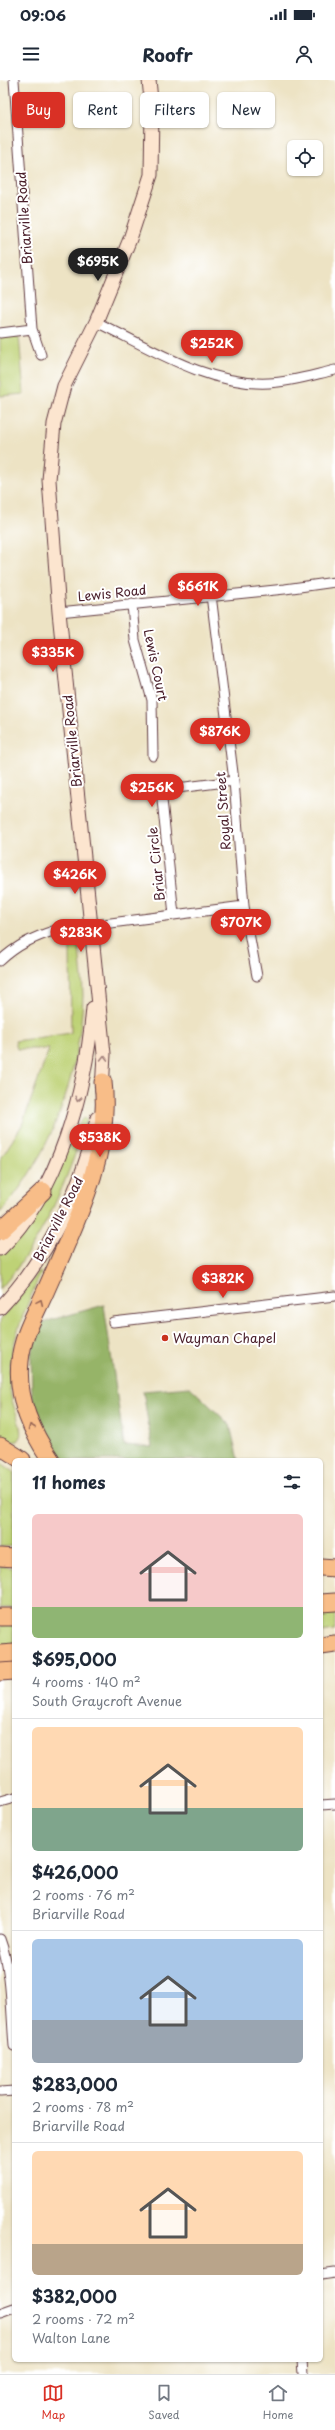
<!DOCTYPE html>
<meta charset="utf-8">
<style>
body{margin:0;font-family:"Playpen Sans",sans-serif;background:#f2f2f3;color:#1f2937;height:100vh;display:flex;flex-direction:column;font-size:15px;white-space:nowrap}
*{box-sizing:border-box;margin:0}
p{font-size:13px;color:#747a83}
.icon{flex:none;width:22px;height:22px;fill:none;stroke:currentColor;stroke-width:2;stroke-linecap:round;stroke-linejoin:round}
.map{position:relative;flex:1;overflow:hidden}
.drawer{position:absolute;left:12px;top:1378px;width:311px;height:904px;display:flex;flex-direction:column;background:#fff;border-radius:6px;box-shadow:0 1px 3px #0004}
.drawer>*{flex:none}
.hud{position:absolute;left:12px;top:12px;width:311px;height:36px;display:flex;gap:8px}
.tools{position:absolute;left:287px;top:60px;display:grid;gap:8px}
.tools a{display:grid;place-items:center;width:36px;height:36px;border-radius:6px;background:#fff;box-shadow:0 1px 3px #0004;font-size:20px}
.price{position:absolute;translate:-50% -34px;padding:0 9px;border-radius:14px;background:#d93025;color:#fff;font-size:13px;line-height:26px;filter:drop-shadow(0 1px 2px #0008)}
.price::after{content:'';position:absolute;left:50%;top:24px;width:12px;height:9px;margin-left:-6px;background:inherit;clip-path:polygon(0 0,100% 0,50% 100%)}
.price.active{background:#222;color:#fff}
ul{padding:0;list-style:none}
li{display:grid;align-content:center;gap:8px;height:212px;padding:0 20px}
li+li{border-top:1px solid #e0e1e3}
li span{display:grid;place-items:center;height:124px;border-radius:6px;color:#555}
li>.icon{margin-inline-start:auto}
span .icon{width:72px;height:72px;fill:#fffc;stroke-width:1}
li b{font-size:17px}
h2{display:flex;justify-content:space-between;align-items:center;height:48px;padding:0 20px;font-size:17px}
.pill{padding:0 14px;border-radius:6px;background:#fff;box-shadow:0 1px 3px #0004;font-size:14px;line-height:36px}
.pill.active{background:#d93025;color:#fff}
.status{display:flex;justify-content:space-between;align-items:center;height:28px;padding:0 20px;background:#fff;direction:ltr}
.status svg{height:11px;fill:currentColor}
header{display:flex;justify-content:space-between;align-items:center;height:52px;padding:0 20px;background:#fff;font-size:18px;font-weight:700}
.tabs{display:flex;justify-content:space-around;align-items:center;height:56px;border-top:1px solid #e0e1e3;background:#fff;font-size:11px;color:#747a83}
.tabs a{display:grid;justify-items:center;gap:2px}
.tabs .active{color:#d93025}
.map>svg:first-child{display:block}
</style>
<div class="status"><b>09:06</b><svg viewBox="0 0 49 12"><path d="M0 12V9h3v3zM5 12V6h3v6zM10 12V3h3v9zM15 12V0h3v12zM26 1h20v11H26zM47 4h2v5h-2z"/></svg></div>
<header><svg class="icon" aria-label="menu" viewBox="0 0 24 24"><path d="M4 6h16M4 12h16M4 18h16"/></svg>Roofr<svg class="icon" aria-label="person" viewBox="0 0 24 24"><circle cx="12" cy="8" r="4"/><path d="M4 21q1-7 8-7t8 7"/></svg></header>
<div class="map">
<svg width="335" height="2294" viewBox="0 0 335 2294">
<rect width="100%" height="100%" fill="#fff"/>
<filter id="ink" filterUnits="userSpaceOnUse"><feTurbulence type="fractalNoise" baseFrequency=".025" numOctaves="2"/><feDisplacementMap in="SourceGraphic" scale="8" xChannelSelector="R" yChannelSelector="G"/><feConvolveMatrix kernelMatrix="1 2 1 2 8 2 1 2 1" color-interpolation-filters="sRGB"/></filter>
<filter id="wash" filterUnits="userSpaceOnUse"><feTurbulence type="fractalNoise" baseFrequency=".012" numOctaves="4" result="noise"/><feDisplacementMap in="SourceGraphic" scale="16" xChannelSelector="R" yChannelSelector="G"/><feGaussianBlur stdDeviation="0.9" result="paint"/><feColorMatrix in="noise" values="0 0 0 0 0 0 0 0 0 0 0 0 0 0 0 0 0 1.4 0 .05"/><feComposite in="paint" operator="in"/></filter>
<g filter="url(#wash)">
<rect width="100%" height="100%" fill="#ede3c4"/>
<path fill="#bed276" stroke="#847850" d="M 19,256 L 24,314 L 0,316 L 0,257 Z
M 70,867 L 79,867 C 80,883 83,900 83,916 C 80,994 52,1074 0,1133 L 0,1080 L 22,1045 L 49,969 L 17,969 L 15,961 L 71,953 Z
M 84,1038 L 87,1040 C 66,1102 44,1160 0,1209 L 0,1173 L 56,1095 L 79,1043 Z
M 39,1192 L 41,1193 C 25,1230 6,1269 10,1310 C 12,1326 21,1341 21,1357 L 18,1361 L 9,1362 L 0,1356 L 0,1241 Z
M 0,1382 L 14,1392 L 14,1466 L 0,1467 Z
M 0,1486 L 14,1488 L 14,1528 L 0,1528 Z
M 335,1528 L 335,1550 L 321,1552 L 321,1529 Z
M 0,1545 L 14,1545 L 14,1567 L 0,1567 Z"/>
<path fill="#96b467" stroke="#706a49" d="M 104,1225 L 124,1365 L 152,1367 L 143,1311 L 190,1307 L 230,1345 L 238,1380 L 61,1380 L 40,1352 L 32,1313 L 31,1276 L 37,1244 Z"/>
</g>
<g filter="url(#ink)">
<g fill="none" stroke-linecap="round" stroke-linejoin="round">
<g stroke="#623c42" stroke-width="11">
<path id="minor" d="M 14,0 L 32,249 L 41,275
M 96,242 C 149,267 207,306 269,303 C 291,302 313,295 335,290
M 0,253 L 32,249
M 211,515 L 234,701 L 244,826 L 257,896
M 132,524 L 135,560 L 152,620 L 153,676
M 59,532 L 285,509 L 335,502
M 174,835 L 161,710 L 234,701
M 0,881 C 17,865 34,857 56,850 L 244,826
M 113,1242 L 335,1216
M 0,1722 L 14,1718
M 321,1725 L 335,1724
M 0,1859 C 12,1891 11,1932 14,1966
M 0,2012 L 14,2011
M 321,2195 L 335,2193
M 0,2233 L 14,2228
M 302,2280 L 303,2294"/>
</g>
<g stroke="#623c42" stroke-width="15">
<path id="secondary" d="M 102,1011 L 104,974 L 59,532 L 49,400 L 54,344 L 64,306 L 96,242 L 130,159 L 151,95 L 152,30 L 149,0
M 0,1169 C 60,1111 86,1008 93,928
M 0,1228 C 47,1179 84,1105 97,1038"/>
</g>
<g stroke="#623c42" stroke-width="19">
<path id="motorway" d="M 0,1151 L 43,1111
M 0,1366 L 22,1380
M 51,1380 C 31,1351 16,1317 20,1281 C 22,1256 36,1233 46,1210 C 74,1146 112,1074 103,1002
M 0,1477 L 14,1478
M 321,1487 L 335,1488
M 321,1523 L 335,1522
M 0,1537 L 14,1537
M 321,1566 L 335,1564
M 0,1574 L 14,1573
M 0,1592 L 14,1591"/>
</g>
<use href="#minor" stroke="#fff" stroke-width="9"/>
<use href="#secondary" stroke="#fce5cf" stroke-width="13"/>
<use href="#motorway" stroke="#f8bd88" stroke-width="17"/>
</g>
<defs><path id="oneway-chevron" d="M-2-3.5L2.5 0L-2 3.5" fill="none" stroke-width="1.6" stroke-linecap="round" stroke-linejoin="round"/></defs>
<g stroke="#a3827d">
<use href="#oneway-chevron" transform="translate(104 978) rotate(-89)"/>
<use href="#oneway-chevron" transform="translate(78 1019) rotate(104)"/>
</g>
<g stroke="#986655">
<use href="#oneway-chevron" transform="translate(40 1222) rotate(-66)"/>
<use href="#oneway-chevron" transform="translate(31 1347) rotate(-112)"/>
</g>
</g>
<circle fill="#c8321e" stroke="#fff" stroke-width="1.5" cx="165" cy="1258" r="4"/>
<g text-anchor="middle" stroke-width="4" stroke-linejoin="round" paint-order="stroke">
<g font-size="13" fill="#4a1f2b" stroke="#fff">
<text transform="translate(24 138) rotate(-94)" y="5">Briarville Road</text>
<text transform="translate(112 513) rotate(-6)" y="5">Lewis Road</text>
<text transform="translate(156 585) rotate(78)" y="5">Lewis Court</text>
<text transform="translate(72 661) rotate(-96)" y="5">Briarville Road</text>
<text transform="translate(223 731) rotate(-94)" y="5">Royal Street</text>
<text transform="translate(156 784) rotate(-96)" y="5">Briar Circle</text>
<text transform="translate(58 1139) rotate(-63)" y="5">Briarville Road</text>
</g>
<g font-size="13" fill="#4a1f2b" stroke="#fff" text-anchor="start">
<text x="173" y="1263">Wayman Chapel</text>
</g>
</g>
</svg>
<div class="tools">
<a><svg class="icon" aria-label="locate" viewBox="0 0 24 24"><circle cx="12" cy="12" r="6"/><path d="M12 2v4M12 18v4M2 12h4M18 12h4"/></svg></a>
</div>
<b class="price active" style="left:98px;top:202px">$695K</b>
<b class="price" style="left:212px;top:284px">$252K</b>
<b class="price" style="left:198px;top:527px">$661K</b>
<b class="price" style="left:53px;top:593px">$335K</b>
<b class="price" style="left:220px;top:672px">$876K</b>
<b class="price" style="left:152px;top:728px">$256K</b>
<b class="price" style="left:75px;top:815px">$426K</b>
<b class="price" style="left:241px;top:863px">$707K</b>
<b class="price" style="left:81px;top:873px">$283K</b>
<b class="price" style="left:100px;top:1078px">$538K</b>
<b class="price" style="left:223px;top:1219px">$382K</b>
<div class="hud">
<a class="pill active">Buy</a>
<a class="pill">Rent</a>
<a class="pill">Filters</a>
<a class="pill">New</a>
</div>
<section class="drawer">
<h2>11 homes<svg class="icon" aria-label="filters" viewBox="0 0 24 24"><path d="M4 7h16M4 17h16"/><circle cx="9" cy="7" r="2"/><circle cx="15" cy="17" r="2"/></svg></h2>
<ul>
<li><span style="background:linear-gradient(#f6c9c9 75%,#8fb573 0)"><svg class="icon" aria-label="home" viewBox="0 0 24 24"><path d="M3 11l9-7 9 7M6 9v11h12V9"/></svg></span><div><b>$695,000</b><p>4 rooms · 140 m²</p><p>South Graycroft Avenue</p></div></li>
<li><span style="background:linear-gradient(#ffd9b3 65%,#7fa58c 0)"><svg class="icon" aria-label="home" viewBox="0 0 24 24"><path d="M3 11l9-7 9 7M6 9v11h12V9"/></svg></span><div><b>$426,000</b><p>2 rooms · 76 m²</p><p>Briarville Road</p></div></li>
<li><span style="background:linear-gradient(#a9c7e8 65%,#9aa5b1 0)"><svg class="icon" aria-label="home" viewBox="0 0 24 24"><path d="M3 11l9-7 9 7M6 9v11h12V9"/></svg></span><div><b>$283,000</b><p>2 rooms · 78 m²</p><p>Briarville Road</p></div></li>
<li><span style="background:linear-gradient(#ffd9b3 75%,#b9a48a 0)"><svg class="icon" aria-label="home" viewBox="0 0 24 24"><path d="M3 11l9-7 9 7M6 9v11h12V9"/></svg></span><div><b>$382,000</b><p>2 rooms · 72 m²</p><p>Walton Lane</p></div></li>
</ul>
</section>
</div>
<nav class="tabs">
<a class="active"><svg class="icon" aria-label="map" viewBox="0 0 24 24"><path d="M3 6l6-2 6 2 6-2v14l-6 2-6-2-6 2zM9 4v14M15 6v14"/></svg>Map</a>
<a><svg class="icon" aria-label="saved" viewBox="0 0 24 24"><path d="M7 4h10v16l-5-4-5 4z"/></svg>Saved</a>
<a><svg class="icon" aria-label="home" viewBox="0 0 24 24"><path d="M3 11l9-7 9 7M6 9v11h12V9"/></svg>Home</a>
</nav>
